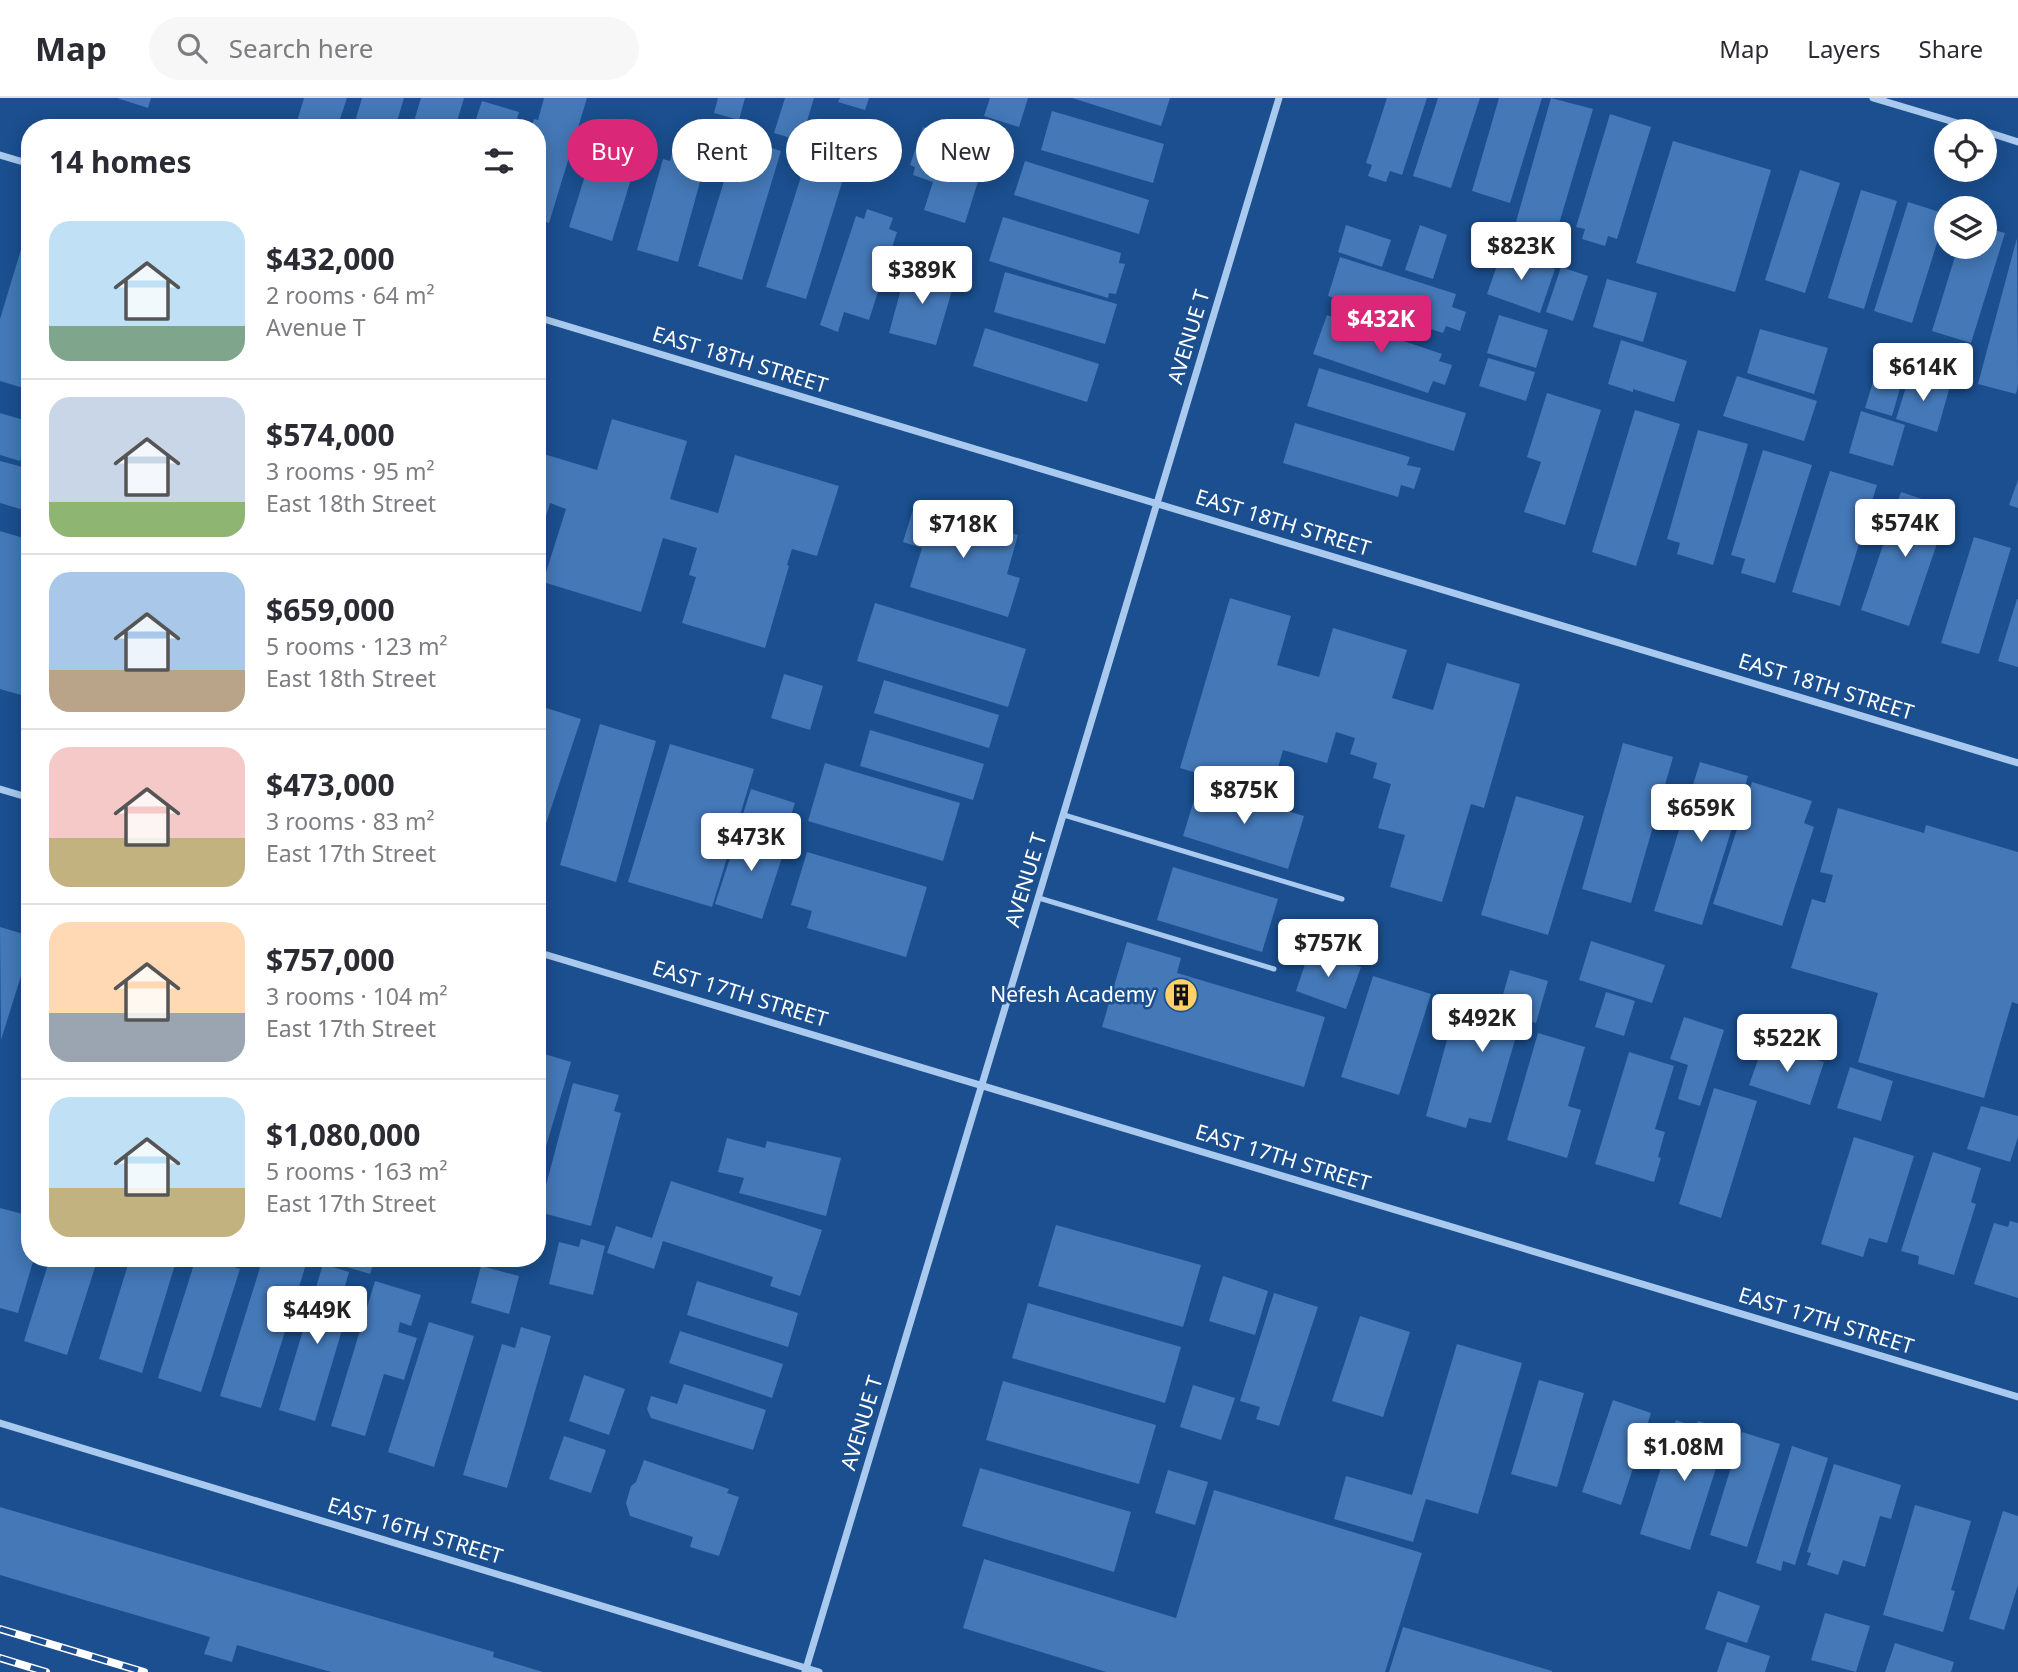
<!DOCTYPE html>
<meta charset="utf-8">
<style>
body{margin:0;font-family:"Noto Sans",sans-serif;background:#f7f7f7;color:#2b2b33;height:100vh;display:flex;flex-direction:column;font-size:26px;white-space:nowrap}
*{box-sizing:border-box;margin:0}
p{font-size:23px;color:#7c7c81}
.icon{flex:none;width:38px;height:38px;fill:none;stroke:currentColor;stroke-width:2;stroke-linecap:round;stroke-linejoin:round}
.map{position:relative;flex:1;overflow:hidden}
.drawer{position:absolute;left:21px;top:21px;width:525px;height:1148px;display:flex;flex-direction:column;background:#fff;border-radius:28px;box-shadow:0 4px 18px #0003}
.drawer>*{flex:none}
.top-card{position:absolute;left:567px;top:21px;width:665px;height:63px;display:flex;gap:14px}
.buttons{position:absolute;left:1934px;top:21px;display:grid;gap:14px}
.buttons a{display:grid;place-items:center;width:63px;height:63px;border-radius:50%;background:#fff;box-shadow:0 4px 18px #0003;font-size:35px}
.price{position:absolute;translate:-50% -60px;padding:0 16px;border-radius:7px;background:#fff;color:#222;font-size:23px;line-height:46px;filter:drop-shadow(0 2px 4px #0008)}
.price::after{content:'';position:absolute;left:50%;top:42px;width:21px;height:16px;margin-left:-10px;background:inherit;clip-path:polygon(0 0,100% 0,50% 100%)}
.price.on{background:#db2777;color:#fff}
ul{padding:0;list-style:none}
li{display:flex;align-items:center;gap:21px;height:175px;padding:0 28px}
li+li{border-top:2px solid #e1e1e2}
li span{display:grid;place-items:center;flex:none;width:196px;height:140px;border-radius:21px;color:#555}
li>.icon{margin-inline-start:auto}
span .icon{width:84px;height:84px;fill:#fffc;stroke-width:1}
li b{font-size:30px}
h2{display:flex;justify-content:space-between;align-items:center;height:84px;padding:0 28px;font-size:30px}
.pill{padding:0 24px;border-radius:32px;background:#fff;box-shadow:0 4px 18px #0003;font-size:24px;line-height:63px}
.pill.on{background:#db2777;color:#fff}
header{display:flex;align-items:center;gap:42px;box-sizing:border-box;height:98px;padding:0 35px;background:#fff;border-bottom:2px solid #e1e1e2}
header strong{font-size:33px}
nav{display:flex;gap:38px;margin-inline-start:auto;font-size:24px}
.search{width:490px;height:63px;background:#f7f7f7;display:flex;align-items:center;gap:18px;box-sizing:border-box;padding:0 24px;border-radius:38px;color:#7c7c81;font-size:26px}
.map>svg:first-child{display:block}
</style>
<header>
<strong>Map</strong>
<div class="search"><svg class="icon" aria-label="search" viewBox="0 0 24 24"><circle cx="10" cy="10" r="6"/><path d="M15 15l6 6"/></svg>Search here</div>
<nav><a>Map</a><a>Layers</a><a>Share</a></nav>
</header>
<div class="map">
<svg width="2018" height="1574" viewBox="0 0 2018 1574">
<rect width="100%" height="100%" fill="#1b4f8f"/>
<path fill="#4478b7" d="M 117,0 L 151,0 L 148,10 Z
M 304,0 L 347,0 L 337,30 L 295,30 Z
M 362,0 L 404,0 L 395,30 L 353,30 Z
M 421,0 L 464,0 L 455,30 L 412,30 Z
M 544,0 L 587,0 L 549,125 L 537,121 L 537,30 L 531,30 L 534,21 L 538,22 Z
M 718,0 L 745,0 L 739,22 L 714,15 Z
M 785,0 L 814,0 L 801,43 L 774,35 Z
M 840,0 L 869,0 L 865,12 L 838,4 Z
M 990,0 L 1028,0 L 1019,29 L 984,18 Z
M 1072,0 L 1170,0 L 1161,28 Z
M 1387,0 L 1427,0 L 1402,77 L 1390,73 L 1386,84 L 1368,78 L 1372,67 L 1366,65 Z
M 1438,0 L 1480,0 L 1451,90 L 1413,78 Z
M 1499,0 L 1542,0 L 1510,105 L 1472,93 Z
M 1551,0 L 1593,11 L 1556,136 L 1516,124 Z
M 482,3 L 519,14 L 514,30 L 473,30 Z
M 1052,13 L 1164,46 L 1153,85 L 1041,52 Z
M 1610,16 L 1651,29 L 1617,141 L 1608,138 L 1605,148 L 1582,141 L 1585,131 L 1576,129 Z
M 610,24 L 636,33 L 630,53 L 639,55 L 612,143 L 569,129 L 596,42 L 604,45 Z
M 923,29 L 948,38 L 939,68 L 979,80 L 965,125 L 924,112 L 933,84 L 913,77 L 915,69 L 910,67 Z
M 744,41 L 781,53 L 742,182 L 698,168 L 725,80 L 732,83 Z
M 1673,43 L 1771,72 L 1735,194 L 1636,165 Z
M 673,52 L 697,60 L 694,70 L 703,73 L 678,164 L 637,152 L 663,61 L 670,63 Z
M 1025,63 L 1149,102 L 1139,136 L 1014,97 Z
M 805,66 L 844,78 L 806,201 L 766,189 Z
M 1800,72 L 1840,85 L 1805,195 L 1765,182 Z
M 1861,92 L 1897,103 L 1864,211 L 1828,200 Z
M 1908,104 L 1946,116 L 1912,225 L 1874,213 Z
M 867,111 L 893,120 L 889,131 L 897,134 L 869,222 L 844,214 L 838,234 L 820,227 L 856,118 L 864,121 Z
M 1003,119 L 1121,155 L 1119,165 L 1125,166 L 1116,196 L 1109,195 L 1108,200 L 989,163 Z
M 1346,127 L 1391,142 L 1382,169 L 1338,154 Z
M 1420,127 L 1447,137 L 1433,181 L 1405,172 Z
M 1984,129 L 2005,135 L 1971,245 L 1932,233 L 1958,149 L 1984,149 Z
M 2017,140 L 2018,287 L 2016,296 L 1978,286 Z
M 23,145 L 30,147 L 30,292 L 0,283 L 0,221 Z
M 1502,153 L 1555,171 L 1540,215 L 1487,196 Z
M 1340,159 L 1456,196 L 1452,209 L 1466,214 L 1460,233 L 1446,228 L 1443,235 L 1328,198 Z
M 907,169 L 955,182 L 936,247 L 889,235 Z
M 1561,169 L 1588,178 L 1573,223 L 1546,214 Z
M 1005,174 L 1117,206 L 1105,246 L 994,214 Z
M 1607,181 L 1657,195 L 1643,244 L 1593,229 Z
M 1327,217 L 1442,256 L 1439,263 L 1452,267 L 1445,287 L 1433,283 L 1428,295 L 1313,256 Z
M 1499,217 L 1548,232 L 1536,270 L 1487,255 Z
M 985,230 L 1099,266 L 1087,304 L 973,268 Z
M 1760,231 L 1828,250 L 1814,296 L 1747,275 Z
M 1621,242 L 1687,263 L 1674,304 L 1633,291 L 1633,294 L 1608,286 Z
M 1488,260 L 1535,274 L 1526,303 L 1479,288 Z
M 1879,265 L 1905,273 L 1892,318 L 1865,310 Z
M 1319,270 L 1466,315 L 1454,353 L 1307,308 Z
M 1910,276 L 1950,288 L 1937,334 L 1896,321 Z
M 1737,278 L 1817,303 L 1804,343 L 1723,318 Z
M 1547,295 L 1601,312 L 1565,427 L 1524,414 L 1541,364 L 1527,359 Z
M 1635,312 L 1680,326 L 1636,468 L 1592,454 Z
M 1861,313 L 1905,327 L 1893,368 L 1849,355 Z
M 0,315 L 30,324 L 20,363 L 0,357 Z
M 612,321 L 687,343 L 670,401 L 718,415 L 735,357 L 839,388 L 817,458 L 792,451 L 787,467 L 789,468 L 765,550 L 682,525 L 696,479 L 689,477 L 697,450 L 663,440 L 641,514 L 543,484 L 566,411 L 550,405 L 545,421 L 537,419 L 537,354 L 597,372 Z
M 1295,325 L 1410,359 L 1407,367 L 1421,370 L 1414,391 L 1401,387 L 1398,399 L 1283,365 Z
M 1698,332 L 1748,346 L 1713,467 L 1677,456 L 1680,445 L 1667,441 Z
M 1763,352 L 1812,367 L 1775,485 L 1741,475 L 1745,461 L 1731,457 Z
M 0,363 L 30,371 L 30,414 L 0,405 Z
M 1830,373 L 1877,387 L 1840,508 L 1792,494 Z
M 2018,382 L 2018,410 L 2009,407 Z
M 1901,394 L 1949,410 L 1909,528 L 1861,512 Z
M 915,405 L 1018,437 L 1007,476 L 1020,480 L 1008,519 L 910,489 L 922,450 L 903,444 Z
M 0,433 L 30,442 L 28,599 L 0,591 Z
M 1974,439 L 2011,450 L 1979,556 L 1941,545 Z
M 1230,500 L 1291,518 L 1277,567 L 1319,579 L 1333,530 L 1407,552 L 1392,600 L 1433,612 L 1447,565 L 1520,586 L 1484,710 L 1471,706 L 1442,804 L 1390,789 L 1405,737 L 1378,730 L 1391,686 L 1373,680 L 1377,665 L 1350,656 L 1355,640 L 1336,634 L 1327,665 L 1283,652 L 1270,697 L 1180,670 Z
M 2017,501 L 2018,501 L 2018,569 L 1998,563 Z
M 875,505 L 1026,551 L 1008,609 L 857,563 Z
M 784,576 L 823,588 L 810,632 L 771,620 Z
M 884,582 L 999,617 L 989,650 L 874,615 Z
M 537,607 L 581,621 L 538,749 L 537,749 Z
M 600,626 L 656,643 L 616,784 L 560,767 Z
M 870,632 L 984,666 L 973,702 L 860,668 Z
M 1623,645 L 1673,659 L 1631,805 L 1582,791 Z
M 670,646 L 754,671 L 712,809 L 628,784 Z
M 1700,664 L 1748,678 L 1702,827 L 1654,813 Z
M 825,665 L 960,705 L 943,763 L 808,723 Z
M 1752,684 L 1812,703 L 1804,725 L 1814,729 L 1782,828 L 1713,806 Z
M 1199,686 L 1304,718 L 1288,771 L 1183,738 Z
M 751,691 L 795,705 L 785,736 L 741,722 Z
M 1516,698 L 1584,718 L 1548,837 L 1481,817 Z
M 1838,710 L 1924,735 L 1926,727 L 2018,754 L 2018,906 L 2012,904 L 1984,1000 L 1858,964 L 1878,895 L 1791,870 L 1812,801 L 1825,805 L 1833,777 L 1820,774 Z
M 740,729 L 787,744 L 762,821 L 715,806 Z
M 807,754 L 927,789 L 906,859 L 807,830 L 812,813 L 791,807 Z
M 1173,769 L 1278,801 L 1262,854 L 1157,822 Z
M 0,829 L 30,838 L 30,849 L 1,942 Z
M 1591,843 L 1665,867 L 1652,905 L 1579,882 Z
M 1127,844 L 1181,860 L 1177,875 L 1325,919 L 1304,989 L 1102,929 Z
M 1310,851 L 1361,869 L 1346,911 L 1296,893 Z
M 1510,872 L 1548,883 L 1536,925 L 1501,914 L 1498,925 L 1518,931 L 1491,1025 L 1469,1020 L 1466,1030 L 1426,1018 L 1455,913 L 1474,918 L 1477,908 L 1498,914 Z
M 1373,878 L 1431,896 L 1399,997 L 1341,979 Z
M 1606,894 L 1635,903 L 1624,938 L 1595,929 Z
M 1684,919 L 1724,932 L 1700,1008 L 1678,1001 L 1688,967 L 1670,961 Z
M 1538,935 L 1585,949 L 1568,1008 L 1581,1012 L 1567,1060 L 1507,1042 Z
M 1764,945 L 1824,964 L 1810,1007 L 1749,987 Z
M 538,954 L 571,964 L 542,1062 L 537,1060 Z
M 1629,954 L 1674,968 L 1655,1031 L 1665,1034 L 1658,1059 L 1661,1060 L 1654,1084 L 1595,1066 Z
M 1850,969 L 1893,983 L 1881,1023 L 1837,1010 Z
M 573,985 L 619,997 L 614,1013 L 621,1015 L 591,1128 L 539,1114 Z
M 1714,990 L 1757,1003 L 1721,1120 L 1679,1106 Z
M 1981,1008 L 2018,1018 L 2018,1039 L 2010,1064 L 1967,1051 Z
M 1854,1039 L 1914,1058 L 1887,1145 L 1869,1140 L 1863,1159 L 1821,1146 Z
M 727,1040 L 765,1050 L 767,1043 L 841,1060 L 826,1118 L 739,1095 L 744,1080 L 718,1074 Z
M 1933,1054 L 1981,1070 L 1971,1104 L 1976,1106 L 1954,1177 L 1918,1166 L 1919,1158 L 1901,1153 Z
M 671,1083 L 822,1132 L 800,1198 L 770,1188 L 773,1179 L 663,1143 L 654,1171 L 607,1155 L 616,1128 L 652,1140 Z
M 0,1110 L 30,1118 L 30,1160 L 34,1160 L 18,1215 L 0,1210 Z
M 2010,1123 L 2018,1125 L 2018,1200 L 1974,1186 L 1994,1125 L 2008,1129 Z
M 1056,1127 L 1201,1167 L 1183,1229 L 1038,1188 Z
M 581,1141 L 605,1148 L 593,1197 L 549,1186 L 559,1144 L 579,1149 Z
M 50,1160 L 98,1160 L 67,1257 L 24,1243 Z
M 130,1160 L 177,1160 L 142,1275 L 99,1261 Z
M 196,1160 L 207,1160 L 240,1171 L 201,1294 L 158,1280 Z
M 263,1160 L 308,1160 L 261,1310 L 220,1298 Z
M 350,1160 L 375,1160 L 370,1176 L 347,1169 Z
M 323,1166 L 349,1174 L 341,1202 L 350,1205 L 315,1323 L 279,1312 Z
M 481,1168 L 519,1178 L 509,1216 L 471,1205 Z
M 1223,1178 L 1268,1193 L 1255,1237 L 1209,1223 Z
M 375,1183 L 421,1197 L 411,1228 L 400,1224 L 398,1234 L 417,1240 L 404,1282 L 384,1276 L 365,1338 L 331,1328 Z
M 697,1183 L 798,1215 L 788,1249 L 687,1217 Z
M 1274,1195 L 1318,1209 L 1279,1328 L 1256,1321 L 1260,1309 L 1240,1303 Z
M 1028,1205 L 1181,1249 L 1165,1305 L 1012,1260 Z
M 1360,1218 L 1410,1234 L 1383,1319 L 1332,1303 Z
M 429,1224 L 474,1238 L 434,1369 L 388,1354 Z
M 521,1229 L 551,1238 L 507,1390 L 463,1377 L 502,1246 L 515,1250 Z
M 680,1233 L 783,1266 L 772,1300 L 669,1265 Z
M 1457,1246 L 1522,1265 L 1478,1416 L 1426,1401 L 1413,1444 L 1334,1421 L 1346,1378 L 1412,1397 Z
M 584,1277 L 625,1291 L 609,1337 L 569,1323 Z
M 1539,1282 L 1584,1295 L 1557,1389 L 1511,1376 Z
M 1003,1283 L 1156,1327 L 1139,1386 L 986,1342 Z
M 684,1286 L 766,1312 L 753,1352 L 651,1320 L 647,1311 L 651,1298 L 677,1306 Z
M 1193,1287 L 1235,1300 L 1221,1342 L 1180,1329 Z
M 1613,1302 L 1651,1315 L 1621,1407 L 1582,1394 Z
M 1676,1322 L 1696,1329 L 1698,1323 L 1728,1332 L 1690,1452 L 1640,1436 Z
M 1742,1334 L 1780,1346 L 1747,1449 L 1710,1437 Z
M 564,1338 L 606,1352 L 591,1395 L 549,1381 Z
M 1792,1348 L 1828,1360 L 1795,1467 L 1783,1463 L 1781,1473 L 1756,1465 Z
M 644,1362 L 729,1391 L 727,1395 L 739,1399 L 719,1458 L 690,1449 L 693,1439 L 630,1418 L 626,1405 L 631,1388 L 636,1384 Z
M 1834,1366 L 1901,1387 L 1891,1421 L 1880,1418 L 1865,1469 L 1843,1462 L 1838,1477 L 1807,1467 L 1811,1455 L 1807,1454 Z
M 980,1370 L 1131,1414 L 1114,1474 L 962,1428 Z
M 1168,1372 L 1208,1384 L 1195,1427 L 1155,1415 Z
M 1214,1392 L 1422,1455 L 1385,1574 L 1106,1574 L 963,1530 L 984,1461 L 1176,1520 Z
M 1915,1407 L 1971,1423 L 1951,1492 L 1955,1493 L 1943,1534 L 1883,1517 Z
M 0,1409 L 494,1554 L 493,1559 L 543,1574 L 331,1574 L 237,1547 L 232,1564 L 204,1556 L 210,1539 L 0,1477 Z
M 2003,1413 L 2018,1418 L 2018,1487 L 2004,1532 L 1969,1521 Z
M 1718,1493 L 1760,1508 L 1747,1545 L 1705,1531 Z
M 1825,1515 L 1870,1528 L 1856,1574 L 1811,1562 Z
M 1403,1529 L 1552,1573 L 1552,1574 L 1389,1574 Z
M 1727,1544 L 1770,1558 L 1765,1574 L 1717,1574 Z
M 1895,1545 L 1954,1564 L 1951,1574 L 1885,1574 Z"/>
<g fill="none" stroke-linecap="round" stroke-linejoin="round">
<path stroke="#a9c9ee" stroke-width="5" d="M 1064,717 L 1342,801
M 1039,800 L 1274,871"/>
<path stroke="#a9c9ee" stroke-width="7" d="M 1873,0 L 1984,33
M 1984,33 L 2018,44
M 0,57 L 30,66
M 537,219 L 2018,665
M 0,691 L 30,700
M 537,854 L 2018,1299
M 0,1325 L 819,1574
M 805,1574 L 1279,0"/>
<g stroke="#fff" stroke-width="8">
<path id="rail" d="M 0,1531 L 144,1574
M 0,1560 L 46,1574"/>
</g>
<use href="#rail" stroke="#1b4f8f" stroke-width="5" stroke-dasharray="16" stroke-linecap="butt"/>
</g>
<defs>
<g id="building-disc" transform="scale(1.75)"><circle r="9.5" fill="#ffd166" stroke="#1b4f8f"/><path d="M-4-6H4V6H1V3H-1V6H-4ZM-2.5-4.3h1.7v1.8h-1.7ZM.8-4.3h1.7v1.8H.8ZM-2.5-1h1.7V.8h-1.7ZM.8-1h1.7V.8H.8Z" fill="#111"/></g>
</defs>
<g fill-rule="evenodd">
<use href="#building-disc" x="1181" y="897"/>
</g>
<g text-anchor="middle" stroke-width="5" stroke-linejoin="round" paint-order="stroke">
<g font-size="21" fill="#fff" stroke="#1b4f8f">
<text transform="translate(1189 239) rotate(-73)" y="7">AVENUE T</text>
<text transform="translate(740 262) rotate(17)" y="7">EAST 18TH STREET</text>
<text transform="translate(1283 425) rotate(17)" y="7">EAST 18TH STREET</text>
<text transform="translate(1826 589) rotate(17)" y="7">EAST 18TH STREET</text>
<text transform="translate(1026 782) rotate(-73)" y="7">AVENUE T</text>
<text transform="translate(740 896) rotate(17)" y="7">EAST 17TH STREET</text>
<text transform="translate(1283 1060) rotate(17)" y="7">EAST 17TH STREET</text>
<text transform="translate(1826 1223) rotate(17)" y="7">EAST 17TH STREET</text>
<text transform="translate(862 1325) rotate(-73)" y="7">AVENUE T</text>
<text transform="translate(415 1433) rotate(17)" y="7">EAST 16TH STREET</text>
</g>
<g font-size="21" fill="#fff" stroke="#1b4f8f" text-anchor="end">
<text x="1156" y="904">Nefesh Academy</text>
</g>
</g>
</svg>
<div class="buttons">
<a><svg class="icon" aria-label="locate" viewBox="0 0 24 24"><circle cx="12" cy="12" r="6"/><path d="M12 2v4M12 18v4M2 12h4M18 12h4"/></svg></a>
<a><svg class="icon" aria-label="layers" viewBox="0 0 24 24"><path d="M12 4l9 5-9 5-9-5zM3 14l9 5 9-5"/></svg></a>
</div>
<b class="price" style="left:1521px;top:184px">$823K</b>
<b class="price" style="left:922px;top:208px">$389K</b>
<b class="price on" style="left:1381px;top:257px">$432K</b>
<b class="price" style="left:1923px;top:305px">$614K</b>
<b class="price" style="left:1905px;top:461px">$574K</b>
<b class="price" style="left:963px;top:462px">$718K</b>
<b class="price" style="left:1244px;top:728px">$875K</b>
<b class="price" style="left:1701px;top:746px">$659K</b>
<b class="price" style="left:751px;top:775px">$473K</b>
<b class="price" style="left:1328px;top:881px">$757K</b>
<b class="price" style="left:1482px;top:956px">$492K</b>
<b class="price" style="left:1787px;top:976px">$522K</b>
<b class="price" style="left:317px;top:1248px">$449K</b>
<b class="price" style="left:1684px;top:1385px">$1.08M</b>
<div class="top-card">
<a class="pill on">Buy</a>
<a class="pill">Rent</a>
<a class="pill">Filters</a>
<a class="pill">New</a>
</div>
<section class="drawer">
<h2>14 homes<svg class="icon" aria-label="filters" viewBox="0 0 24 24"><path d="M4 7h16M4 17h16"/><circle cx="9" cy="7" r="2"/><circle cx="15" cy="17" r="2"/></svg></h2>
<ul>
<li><span style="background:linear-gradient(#bfe0f5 75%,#7fa58c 0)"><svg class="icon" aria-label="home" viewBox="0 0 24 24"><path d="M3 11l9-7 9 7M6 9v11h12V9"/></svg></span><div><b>$432,000</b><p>2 rooms · 64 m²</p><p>Avenue T</p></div></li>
<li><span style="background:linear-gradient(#c9d6e8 75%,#8fb573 0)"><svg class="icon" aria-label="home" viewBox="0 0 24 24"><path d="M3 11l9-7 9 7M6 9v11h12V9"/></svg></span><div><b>$574,000</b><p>3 rooms · 95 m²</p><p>East 18th Street</p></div></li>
<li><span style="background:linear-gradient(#a9c7e8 70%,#b9a48a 0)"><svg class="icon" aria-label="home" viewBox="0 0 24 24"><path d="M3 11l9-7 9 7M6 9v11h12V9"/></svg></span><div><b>$659,000</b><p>5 rooms · 123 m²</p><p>East 18th Street</p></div></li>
<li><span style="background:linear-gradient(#f6c9c9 65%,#c2b280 0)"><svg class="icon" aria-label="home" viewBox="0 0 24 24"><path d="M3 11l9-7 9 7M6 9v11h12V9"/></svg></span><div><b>$473,000</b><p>3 rooms · 83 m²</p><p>East 17th Street</p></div></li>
<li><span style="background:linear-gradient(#ffd9b3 65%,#9aa5b1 0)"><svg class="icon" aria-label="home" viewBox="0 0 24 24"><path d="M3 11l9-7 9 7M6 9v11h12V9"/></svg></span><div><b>$757,000</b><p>3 rooms · 104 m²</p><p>East 17th Street</p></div></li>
<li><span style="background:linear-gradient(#bfe0f5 65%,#c2b280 0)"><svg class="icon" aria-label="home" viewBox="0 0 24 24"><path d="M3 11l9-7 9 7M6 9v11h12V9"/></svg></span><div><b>$1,080,000</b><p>5 rooms · 163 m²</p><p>East 17th Street</p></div></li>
</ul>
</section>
</div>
